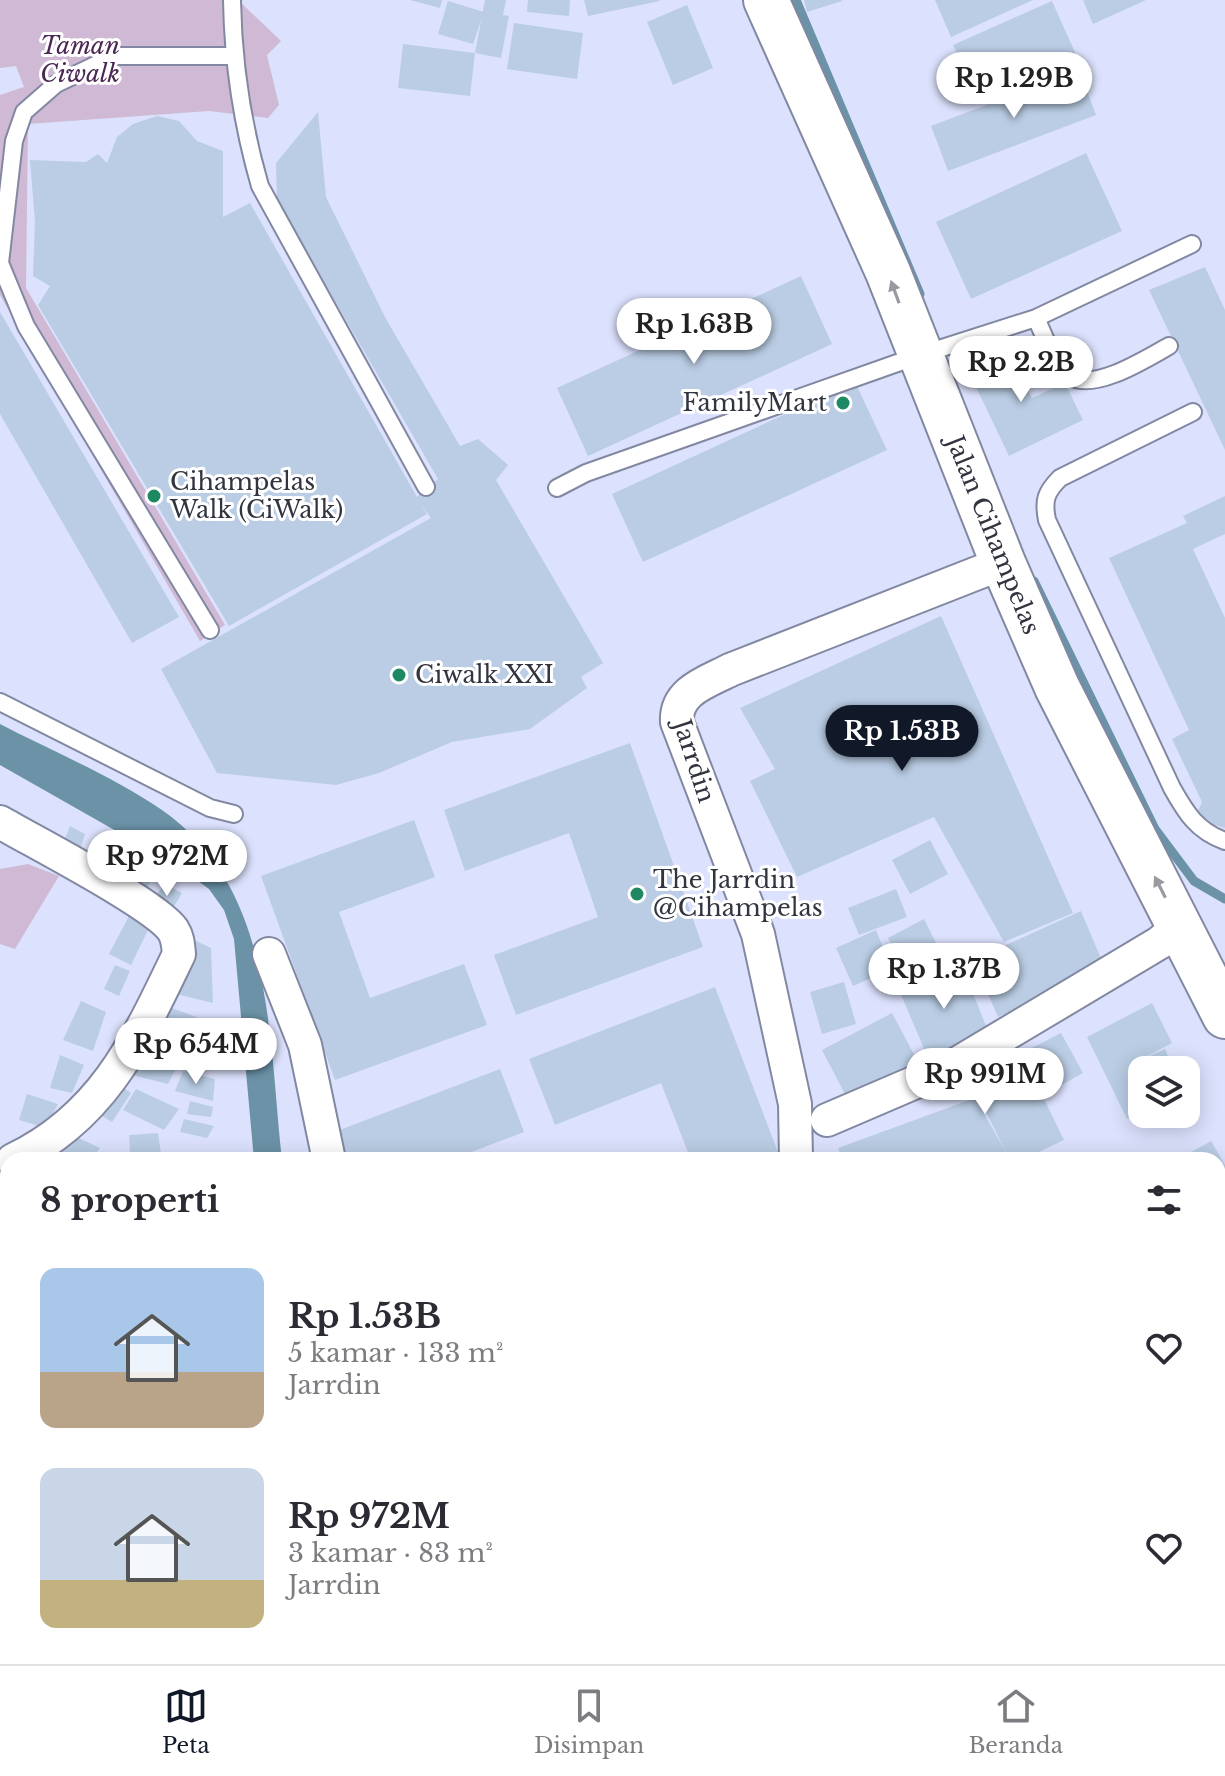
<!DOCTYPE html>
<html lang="id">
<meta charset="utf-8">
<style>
body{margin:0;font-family:"Libre Baskerville",serif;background:#f2f2f3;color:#2b2b33;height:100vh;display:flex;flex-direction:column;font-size:30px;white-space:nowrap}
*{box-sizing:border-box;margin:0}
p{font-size:26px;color:#7c7c81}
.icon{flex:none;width:44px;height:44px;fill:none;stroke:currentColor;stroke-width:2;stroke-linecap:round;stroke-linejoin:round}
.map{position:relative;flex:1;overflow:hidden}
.panel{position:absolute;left:0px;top:1152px;width:1226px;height:512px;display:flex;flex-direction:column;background:#fff;border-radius:24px 24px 0 0;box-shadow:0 4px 20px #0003}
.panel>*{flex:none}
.fabs{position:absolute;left:1128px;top:1056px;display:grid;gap:16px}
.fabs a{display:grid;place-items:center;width:72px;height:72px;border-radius:16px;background:#fff;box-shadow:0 4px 20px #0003;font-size:40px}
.price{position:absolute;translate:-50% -68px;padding:0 18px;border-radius:28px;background:#fff;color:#222;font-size:26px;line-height:52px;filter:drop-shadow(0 2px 4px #0008)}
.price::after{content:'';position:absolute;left:50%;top:48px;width:24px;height:18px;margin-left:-12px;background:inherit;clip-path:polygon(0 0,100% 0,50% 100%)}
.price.current{background:#111827;color:#fff}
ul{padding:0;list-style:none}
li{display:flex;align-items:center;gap:24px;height:200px;padding:0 40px}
li span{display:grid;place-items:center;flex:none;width:224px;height:160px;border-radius:16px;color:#555}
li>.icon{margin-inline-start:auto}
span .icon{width:96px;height:96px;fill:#fffc;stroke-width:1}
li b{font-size:34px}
h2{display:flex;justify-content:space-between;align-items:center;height:96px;padding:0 40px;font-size:34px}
.dock{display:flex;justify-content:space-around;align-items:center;height:112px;border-top:2px solid #e1e1e2;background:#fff;font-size:22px;color:#7c7c81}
.dock a{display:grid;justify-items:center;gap:4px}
.dock .current{color:#111827}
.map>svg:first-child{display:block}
</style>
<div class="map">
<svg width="1225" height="1664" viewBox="0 0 1225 1664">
<rect width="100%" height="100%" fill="#dce2fd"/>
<path fill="#cfb9d4" d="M 0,0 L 238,0 L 281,41 L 267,55 L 279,105 L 268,118 L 209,111 L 28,124 L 26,288 L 225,625 L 200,641 L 0,295 L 0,95 L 24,87 L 16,66 L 0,68 Z
M 28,864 L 59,876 L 15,949 L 0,944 L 0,869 Z"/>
<path fill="#af95b5" d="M 0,1337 L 8,1339 L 8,1656 L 649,1656 L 659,1664 L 0,1664 Z"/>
<path fill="#6b92a7" d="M 0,724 C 52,751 114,777 162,810 C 275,889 268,1037 282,1160 L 254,1160 L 234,939 L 224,910 L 209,889 L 176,865 L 0,765 Z
M 362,1656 L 507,1656 L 521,1664 L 368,1664 Z
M 649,1656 L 724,1656 L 737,1664 L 659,1664 Z"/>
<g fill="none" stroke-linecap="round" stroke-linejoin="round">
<path stroke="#6b92a7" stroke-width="9" d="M 796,0 L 920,294
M 1034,581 L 1155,829 L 1194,881 L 1225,899"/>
</g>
<path fill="#bacde4" d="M 410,0 L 442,0 L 440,8 Z
M 485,0 L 506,0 L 503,15 L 509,16 L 501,58 L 475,53 Z
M 528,0 L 570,0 L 569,16 L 527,12 Z
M 584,0 L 659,0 L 660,1 L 588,16 Z
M 804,0 L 842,0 L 842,1 L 807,12 Z
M 935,0 L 1033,0 L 951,37 Z
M 1083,0 L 1146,0 L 1093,24 Z
M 448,1 L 484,12 L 473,44 L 438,34 Z
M 1052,1 L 1078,59 L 979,103 L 953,45 Z
M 687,5 L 713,68 L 673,85 L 647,22 Z
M 514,23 L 583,33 L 577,79 L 507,69 Z
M 403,44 L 475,53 L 470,96 L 398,88 Z
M 1079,70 L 1096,115 L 948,171 L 931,126 Z
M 318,112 L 326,197 L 386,319 L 460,446 L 478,439 L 508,465 L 496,480 L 603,663 L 581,677 L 587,688 L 530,729 L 452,742 L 379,773 L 336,785 L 217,773 L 161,669 L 431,518 L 421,504 L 427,514 L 229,626 L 38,305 L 50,286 L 33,276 L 35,222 L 30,160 L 86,162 L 98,154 L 107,163 L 117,137 L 133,124 L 157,116 L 179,121 L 197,141 L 223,151 L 223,217 L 250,203 L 417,497 L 438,479 L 277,201 L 276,163 Z
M 1086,153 L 1122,231 L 971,299 L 936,222 Z
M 1205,267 L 1225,310 L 1225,450 L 1149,290 Z
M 801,276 L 832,344 L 588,456 L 557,388 Z
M 0,312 L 179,617 L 132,643 L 0,414 Z
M 1007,348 L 1032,398 L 1065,383 L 1083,420 L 1009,456 L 967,368 Z
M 855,382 L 887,450 L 643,562 L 612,494 Z
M 1225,496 L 1225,534 L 1193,549 L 1225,618 L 1225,828 L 1208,823 L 1198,811 L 1202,802 L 1172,739 L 1189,730 L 1109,558 L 1187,523 L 1183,516 Z
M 941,616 L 1073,913 L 1004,942 L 934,817 L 797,877 L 750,781 L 775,769 L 740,708 Z
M 630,743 L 703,947 L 516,1015 L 494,955 L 598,917 L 569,833 L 465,871 L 444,810 Z
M 414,820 L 435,877 L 339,912 L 370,998 L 464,964 L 487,1025 L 335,1080 L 261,876 Z
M 70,826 L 85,834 L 78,856 L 62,846 Z
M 930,840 L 948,874 L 910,894 L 892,860 Z
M 92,841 L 120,859 L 110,876 L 83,862 Z
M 129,861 L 154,877 L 141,896 L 117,882 Z
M 165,884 L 182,893 L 170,913 L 150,903 Z
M 896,889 L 907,917 L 859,935 L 848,908 Z
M 1081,911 L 1105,968 L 998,1017 L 973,960 Z
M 129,916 L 150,926 L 131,965 L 109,954 Z
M 924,919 L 943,957 L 907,975 L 888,938 Z
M 876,930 L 892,969 L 853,986 L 836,948 Z
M 190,938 L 211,948 L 213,1003 L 172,993 Z
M 961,964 L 989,1033 L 928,1058 L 899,990 Z
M 115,965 L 130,971 L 119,996 L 104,989 Z
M 844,982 L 856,1024 L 822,1034 L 810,992 Z
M 715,987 L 781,1160 L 691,1160 L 661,1083 L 555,1125 L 529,1059 Z
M 81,1001 L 106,1012 L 93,1051 L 63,1040 Z
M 158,1003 L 202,1019 L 190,1055 L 142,1041 Z
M 1152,1003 L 1172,1043 L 1132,1064 L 1165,1049 L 1174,1070 L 1142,1070 L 1142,1112 L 1127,1119 L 1087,1037 Z
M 892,1013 L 917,1060 L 847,1098 L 822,1050 Z
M 1061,1033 L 1083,1073 L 1045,1094 L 1028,1066 L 1064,1140 L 1022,1160 L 842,1160 L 838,1148 L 975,1098 L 1006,1152 L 970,1080 Z
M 201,1041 L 216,1048 L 215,1066 L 192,1059 Z
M 138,1053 L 177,1067 L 168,1084 L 132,1075 Z
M 60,1055 L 84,1065 L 72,1093 L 50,1088 Z
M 500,1069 L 524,1132 L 451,1160 L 348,1160 L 337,1131 Z
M 183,1071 L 215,1079 L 213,1101 L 175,1091 Z
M 115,1082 L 131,1093 L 112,1122 L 94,1111 Z
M 136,1089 L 179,1109 L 164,1130 L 123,1110 Z
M 27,1094 L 58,1104 L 46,1128 L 19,1120 Z
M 190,1101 L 213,1107 L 211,1117 L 187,1114 Z
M 184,1119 L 214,1126 L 207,1138 L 180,1132 Z
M 68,1133 L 100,1148 L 91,1160 L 67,1160 L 51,1152 Z
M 158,1133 L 161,1154 L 130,1154 L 129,1135 Z
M 1211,1141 L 1225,1165 L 1225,1216 L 1218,1220 L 1218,1160 L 1177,1160 Z
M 6,1175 L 8,1202 L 0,1205 L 0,1177 Z
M 0,1214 L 8,1216 L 4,1236 L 0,1235 Z
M 1225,1605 L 1225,1630 L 1218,1615 L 1218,1608 Z
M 1224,1636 L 1225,1664 L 1179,1664 L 1192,1656 L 1218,1656 L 1218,1639 Z
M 1100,1656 L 1119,1656 L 1125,1664 L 1089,1664 Z"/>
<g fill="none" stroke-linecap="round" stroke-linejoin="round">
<g stroke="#8288a1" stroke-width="20">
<path id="lane" d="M 232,0 C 233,64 242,124 260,186 L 426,487
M 1036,318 C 1044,335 1055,367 1071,377 C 1096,391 1147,358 1169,346
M 1193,412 L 1060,478 C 1046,492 1043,500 1047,520 L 1172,788 C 1186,813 1197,831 1225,841
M 557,488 L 586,473 L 920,355 L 1036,318 L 1192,244
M 210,630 L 26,326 L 0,263 L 14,141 L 24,112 L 56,84 L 114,56 L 233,56
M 0,702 L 210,808 L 234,814"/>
</g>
<g stroke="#8288a1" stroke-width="36">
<path id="street" d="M 0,822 C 34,842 155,904 173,930 C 178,938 178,945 179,954 C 138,1039 104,1117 13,1160
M 269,954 L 305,1045 L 329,1160
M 827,1120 L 953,1066 L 1159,943 L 1180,926
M 796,1160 L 795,1104 L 758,934 L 677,722 C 675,691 707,682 730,670 L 1003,563
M 1140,1656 L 1146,1664"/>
</g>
<g stroke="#8288a1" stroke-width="48">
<path id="primary" d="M 766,0 L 888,272 L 1003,563 L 1057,687 L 1225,1016"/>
</g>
<use href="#lane" stroke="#fff" stroke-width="16"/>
<use href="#street" stroke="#fff" stroke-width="32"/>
<use href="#primary" stroke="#fff" stroke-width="44"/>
</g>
<defs><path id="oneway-solid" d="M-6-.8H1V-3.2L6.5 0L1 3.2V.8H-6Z" transform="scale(2)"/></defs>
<g fill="#989a9f">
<use href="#oneway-solid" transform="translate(895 292) rotate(-110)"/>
<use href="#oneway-solid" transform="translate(1160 887) rotate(-117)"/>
</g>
<g fill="#1e8864" stroke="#fff" stroke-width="3">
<circle cx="843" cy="403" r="8"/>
<circle cx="154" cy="496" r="8"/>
<circle cx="399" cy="675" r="8"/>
<circle cx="637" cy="894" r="8"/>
</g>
<g text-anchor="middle" stroke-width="6" stroke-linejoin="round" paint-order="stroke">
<g font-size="24" font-style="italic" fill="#4a2853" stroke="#fff">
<text x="80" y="54">Taman<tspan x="80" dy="28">Ciwalk</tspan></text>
</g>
<g font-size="24" fill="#32343f" stroke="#fff" text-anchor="start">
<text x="827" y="411" text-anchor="end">FamilyMart</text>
<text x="170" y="490">Cihampelas<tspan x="170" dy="28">Walk (CiWalk)</tspan></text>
<text x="415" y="683">Ciwalk XXI</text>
<text x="653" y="888">The Jarrdin<tspan x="653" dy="28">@Cihampelas</tspan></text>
</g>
<g font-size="24" fill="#32343f" stroke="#fff">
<text transform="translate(993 535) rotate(68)" y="8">Jalan Cihampelas</text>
<text transform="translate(694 761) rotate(72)" y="8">Jarrdin</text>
</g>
</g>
</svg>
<div class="fabs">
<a><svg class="icon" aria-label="layers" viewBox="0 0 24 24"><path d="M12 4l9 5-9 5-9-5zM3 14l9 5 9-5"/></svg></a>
</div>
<b class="price" style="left:1014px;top:120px">Rp 1.29B</b>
<b class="price" style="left:694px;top:366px">Rp 1.63B</b>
<b class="price" style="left:1021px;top:404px">Rp 2.2B</b>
<b class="price current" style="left:902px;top:773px">Rp 1.53B</b>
<b class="price" style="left:167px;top:898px">Rp 972M</b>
<b class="price" style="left:944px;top:1011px">Rp 1.37B</b>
<b class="price" style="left:196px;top:1086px">Rp 654M</b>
<b class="price" style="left:985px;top:1116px">Rp 991M</b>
<section class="panel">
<h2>8 properti<svg class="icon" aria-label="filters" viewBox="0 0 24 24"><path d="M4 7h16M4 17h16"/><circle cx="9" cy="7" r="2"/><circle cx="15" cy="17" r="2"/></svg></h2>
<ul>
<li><span style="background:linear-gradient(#a9c7e8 65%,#b9a48a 0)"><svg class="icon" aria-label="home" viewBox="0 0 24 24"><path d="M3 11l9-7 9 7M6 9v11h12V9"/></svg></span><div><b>Rp 1.53B</b><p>5 kamar · 133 m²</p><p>Jarrdin</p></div><svg class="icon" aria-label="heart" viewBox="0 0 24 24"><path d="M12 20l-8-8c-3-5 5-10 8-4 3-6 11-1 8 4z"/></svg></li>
<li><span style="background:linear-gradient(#c9d6e8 70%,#c2b280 0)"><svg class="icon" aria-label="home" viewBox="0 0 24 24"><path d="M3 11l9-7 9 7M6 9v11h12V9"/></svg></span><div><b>Rp 972M</b><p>3 kamar · 83 m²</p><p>Jarrdin</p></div><svg class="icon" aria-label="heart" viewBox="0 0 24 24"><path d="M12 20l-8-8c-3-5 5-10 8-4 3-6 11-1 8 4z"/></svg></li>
</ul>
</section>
</div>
<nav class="dock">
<a class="current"><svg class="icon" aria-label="map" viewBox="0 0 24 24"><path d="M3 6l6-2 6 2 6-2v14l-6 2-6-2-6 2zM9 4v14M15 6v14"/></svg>Peta</a>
<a><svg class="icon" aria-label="saved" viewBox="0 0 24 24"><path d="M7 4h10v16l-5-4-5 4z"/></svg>Disimpan</a>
<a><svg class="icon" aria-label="home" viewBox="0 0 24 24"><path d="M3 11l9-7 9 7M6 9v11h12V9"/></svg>Beranda</a>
</nav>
